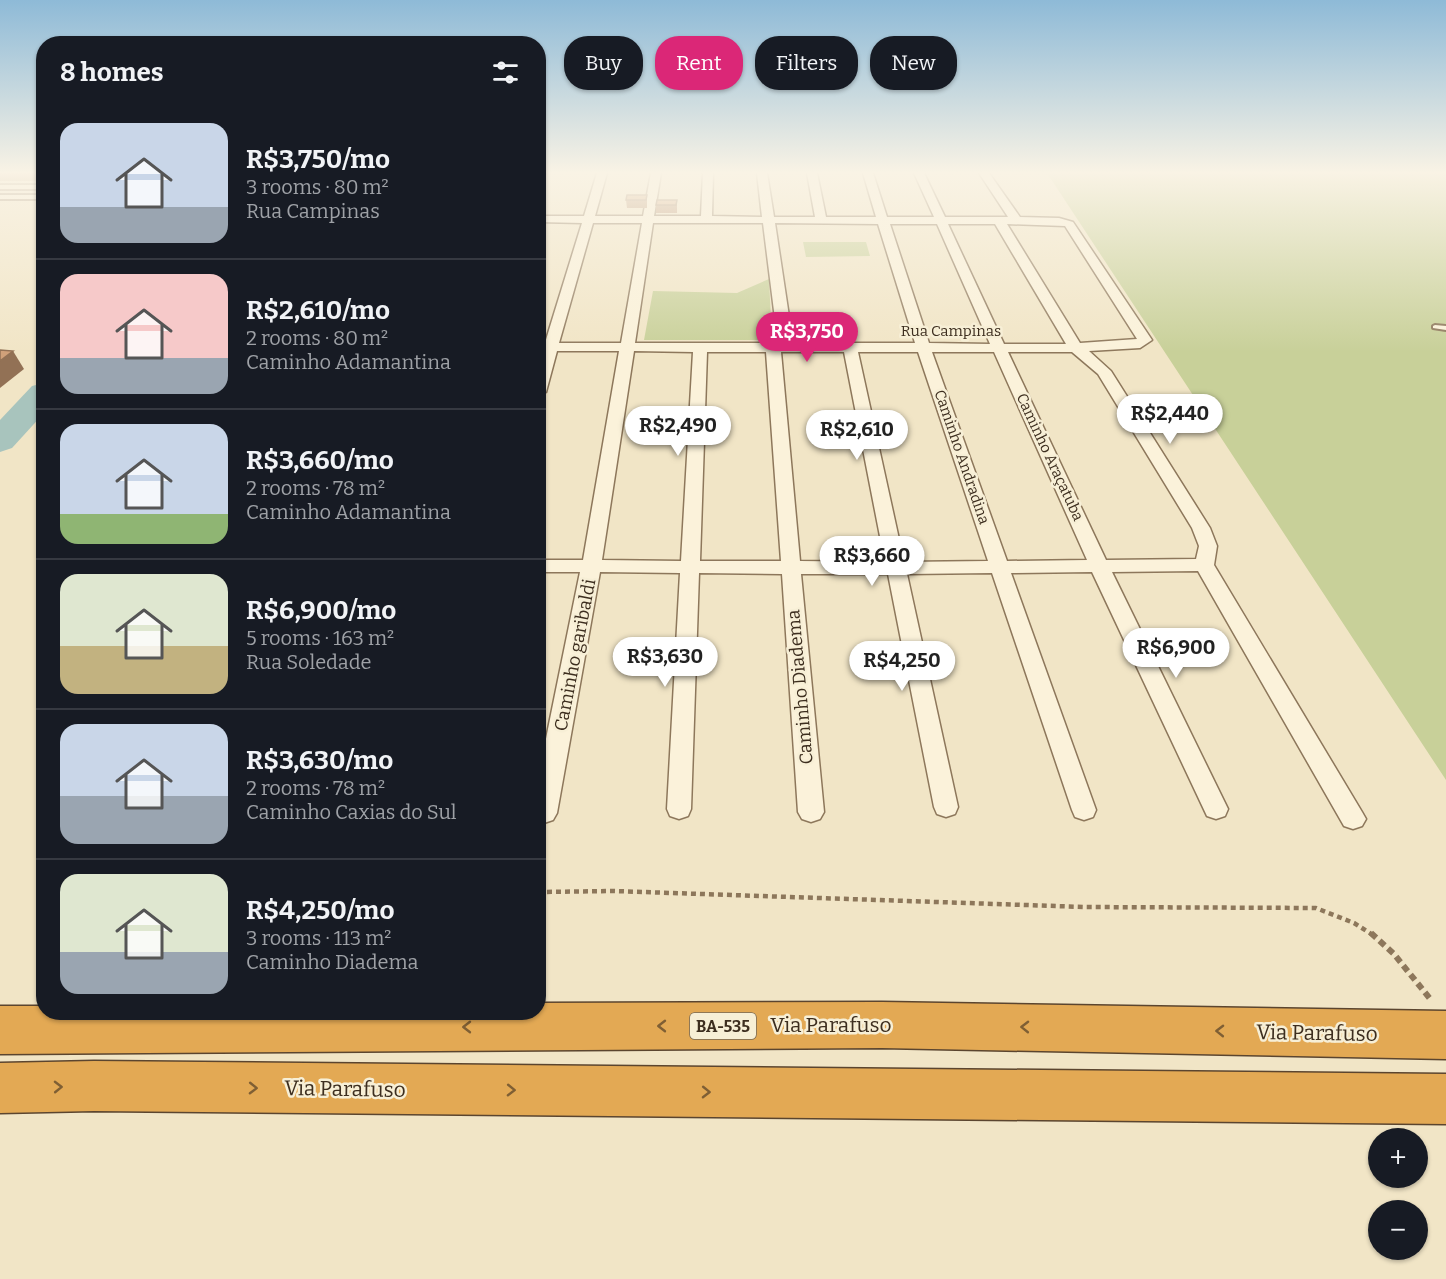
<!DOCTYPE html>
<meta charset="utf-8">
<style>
body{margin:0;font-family:Bitter,serif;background:#20242c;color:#f1f3f6;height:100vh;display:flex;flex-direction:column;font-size:22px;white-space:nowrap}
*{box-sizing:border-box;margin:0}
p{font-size:20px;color:#9ea1a6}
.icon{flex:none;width:33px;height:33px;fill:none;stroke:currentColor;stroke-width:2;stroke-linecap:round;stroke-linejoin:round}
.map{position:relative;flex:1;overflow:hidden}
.sheet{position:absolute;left:36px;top:36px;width:510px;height:984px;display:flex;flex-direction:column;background:#171b24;border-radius:24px;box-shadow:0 2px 4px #0004}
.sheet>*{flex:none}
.top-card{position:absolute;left:564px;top:36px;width:570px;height:54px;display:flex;gap:12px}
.tools{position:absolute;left:1368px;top:1128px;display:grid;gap:12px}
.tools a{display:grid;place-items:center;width:60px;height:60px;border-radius:50%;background:#171b24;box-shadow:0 2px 4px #0004;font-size:30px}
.price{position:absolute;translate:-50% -51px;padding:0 14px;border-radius:21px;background:#fff;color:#222;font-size:20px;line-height:39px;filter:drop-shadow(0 2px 3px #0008)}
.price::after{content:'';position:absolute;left:50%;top:36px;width:18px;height:14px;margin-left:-9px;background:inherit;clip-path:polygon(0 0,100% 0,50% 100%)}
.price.selected{background:#db2777;color:#fff}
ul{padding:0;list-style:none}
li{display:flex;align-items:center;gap:18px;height:150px;padding:0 24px}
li+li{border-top:2px solid #363941}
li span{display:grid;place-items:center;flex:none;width:168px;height:120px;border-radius:18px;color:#555}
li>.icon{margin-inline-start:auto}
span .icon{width:72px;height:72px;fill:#fffc;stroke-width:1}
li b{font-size:26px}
h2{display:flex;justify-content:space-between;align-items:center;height:72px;padding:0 24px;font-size:26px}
.tag{padding:0 21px;border-radius:24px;background:#171b24;box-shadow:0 2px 4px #0004;font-size:21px;line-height:54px}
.tag.selected{background:#db2777;color:#fff}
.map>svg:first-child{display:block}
</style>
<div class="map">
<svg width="1446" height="1279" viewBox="0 0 1446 1279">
<rect width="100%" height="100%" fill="#f1e5c6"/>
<path fill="#c8d099" d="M 1047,173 L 1446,173 L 1446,780 Z
M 803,242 L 866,242 L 870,256 L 806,257 Z
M 769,279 L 772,340 L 644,340 L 653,291 L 737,293 Z"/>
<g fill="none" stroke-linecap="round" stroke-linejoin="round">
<path fill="#a8c4bd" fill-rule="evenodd" d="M 44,383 L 44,413 L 12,448 L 0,452 L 0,420 L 32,386 Z"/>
<g stroke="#8d775b" stroke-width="4">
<path id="lane" d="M 0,185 L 44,185 L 44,189 L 0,189 Z
M 0,195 L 44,195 L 44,199 L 0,199 Z
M 1435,325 L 1446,326 L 1446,330 L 1433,328 L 1433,326 Z"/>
</g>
<g stroke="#8d775b" stroke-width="3">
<path id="street" d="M 597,173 L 607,173 L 595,216 L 643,216 L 651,173 L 661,173 L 654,216 L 701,216 L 703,173 L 713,173 L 712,216 L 762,217 L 757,173 L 767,173 L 774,217 L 815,217 L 807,173 L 817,173 L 826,217 L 876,217 L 863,173 L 873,173 L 887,217 L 934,217 L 914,173 L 924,173 L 945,217 L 1008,217 L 979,173 L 989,173 L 1020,217 L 1059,218 L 1073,222 L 1152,340 L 1140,348 L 1089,351 L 1111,371 L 1210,528 L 1217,546 L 1214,565 L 1362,812 L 1366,819 L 1362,826 L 1353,829 L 1344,826 L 1198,571 L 1112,572 L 1228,809 L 1225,816 L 1216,819 L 1207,816 L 1092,572 L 1011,573 L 1096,810 L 1093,817 L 1084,820 L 1075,817 L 1072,810 L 992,573 L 907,574 L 958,807 L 955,814 L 946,817 L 937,814 L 934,807 L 888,574 L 801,574 L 824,812 L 820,819 L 811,822 L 802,819 L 798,812 L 782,574 L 699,573 L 691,809 L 688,816 L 679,819 L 670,816 L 667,809 L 680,573 L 600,572 L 557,813 L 553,820 L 544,823 L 538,821 L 538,778 L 580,572 L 538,572 L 538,560 L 583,560 L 619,351 L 557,351 L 546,392 L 538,396 L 538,365 L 543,351 L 538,351 L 538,343 L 545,343 L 582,223 L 538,222 L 538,216 L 584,216 ZM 593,223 L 642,223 L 621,343 L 559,343 ZM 653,223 L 763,223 L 778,343 L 635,343 ZM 775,223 L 878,224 L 915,343 L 793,343 ZM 890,224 L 937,224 L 990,344 L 929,343 ZM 948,224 L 995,224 L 1066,344 L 1004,344 ZM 1007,224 L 1065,226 L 1137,339 L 1080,343 ZM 634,351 L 693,352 L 681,561 L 602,560 ZM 707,352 L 766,352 L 781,561 L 700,561 ZM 781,352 L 844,352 L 885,562 L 800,561 ZM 858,352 L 918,352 L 988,561 L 904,562 ZM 932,352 L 994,352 L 1087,560 L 1007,561 ZM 1008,352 L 1072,352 L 1098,374 L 1192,528 L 1199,546 L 1196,559 L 1106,560 Z"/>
</g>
<g stroke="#6f583e" stroke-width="3">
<path id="secondary" d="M 538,173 L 546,173 L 538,179 Z"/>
</g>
<g stroke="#5b452f" stroke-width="3">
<path id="highway" d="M 882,1002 L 1446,1011 L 1446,1059 L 882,1048 L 0,1054 L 0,1006 L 44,1006 L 44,1012 L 538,1012 L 538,1003 Z
M 94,1061 L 1446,1074 L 1446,1124 L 94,1111 L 0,1113 L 0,1063 Z"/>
</g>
<path stroke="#8d775b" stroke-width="4.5" stroke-dasharray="5 4" stroke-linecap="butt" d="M 538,892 L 613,891 L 1084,907 L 1316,908 L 1354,923 L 1373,935"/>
<path stroke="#8d775b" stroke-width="6" stroke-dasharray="7 4.5" stroke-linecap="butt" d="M 1371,933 L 1394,954 L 1431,1000"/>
<use href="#lane" fill="#fbf2da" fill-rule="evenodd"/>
<use href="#street" fill="#fbf2da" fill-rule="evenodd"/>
<use href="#secondary" fill="#fbf2da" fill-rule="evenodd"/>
<use href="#highway" fill="#e3a954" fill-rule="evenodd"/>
</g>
<path fill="#b38a69" d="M 0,173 L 44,173 L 44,181 L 0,181 Z
M 647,195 L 647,208 L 627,208 L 626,200 Z
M 677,200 L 677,213 L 656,213 L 656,205 Z"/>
<path fill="#927155" d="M 13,351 L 24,369 L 0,388 L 0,361 Z"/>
<path fill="#d0a17a" stroke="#927155" stroke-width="1.5" d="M 627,195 L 647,195 L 646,200 L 626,200 Z
M 657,200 L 677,200 L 676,205 L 656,205 Z
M 0,350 L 13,351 L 0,361 Z"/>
<defs><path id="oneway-chevron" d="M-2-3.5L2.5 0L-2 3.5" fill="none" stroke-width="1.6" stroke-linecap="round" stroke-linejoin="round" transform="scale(1.5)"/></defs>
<g stroke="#7f5f34">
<use href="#oneway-chevron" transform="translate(662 1026) rotate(180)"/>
<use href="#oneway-chevron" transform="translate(467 1027) rotate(180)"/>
<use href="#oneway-chevron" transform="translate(1025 1027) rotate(-179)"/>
<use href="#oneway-chevron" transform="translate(1220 1031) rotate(-179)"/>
<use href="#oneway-chevron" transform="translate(58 1087) rotate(-1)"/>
<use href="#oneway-chevron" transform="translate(253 1088) rotate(1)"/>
<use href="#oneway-chevron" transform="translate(511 1090) rotate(1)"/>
<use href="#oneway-chevron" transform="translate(706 1092) rotate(1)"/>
</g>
<linearGradient id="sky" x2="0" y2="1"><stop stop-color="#8ebad7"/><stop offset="0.49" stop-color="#f9f3e5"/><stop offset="1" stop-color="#f9f3e5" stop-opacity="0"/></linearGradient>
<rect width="1446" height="352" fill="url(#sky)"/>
<g text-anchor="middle" stroke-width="5" stroke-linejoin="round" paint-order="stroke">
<g font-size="15" fill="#3d2e1f" stroke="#f7efd6">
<text x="951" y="336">Rua Campinas</text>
<text transform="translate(962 457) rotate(71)" y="5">Caminho Andradina</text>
<text transform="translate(1050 457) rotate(65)" y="5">Caminho Araçatuba</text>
</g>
<rect fill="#f7efd6" stroke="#756856" stroke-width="1.5" x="690" y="1013" width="66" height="26" rx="4.5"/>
<g font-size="16" font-weight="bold" fill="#3d2e1f">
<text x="723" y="1032">BA-535</text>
</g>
<g font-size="18" fill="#3d2e1f" stroke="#f7efd6">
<text transform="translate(575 655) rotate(-79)" y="6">Caminho garibaldi</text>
<text transform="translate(800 687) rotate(-95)" y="6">Caminho Diadema</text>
</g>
<g font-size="21" fill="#3d2e1f" stroke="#f7efd6">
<text x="831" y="1032">Via Parafuso</text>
<text transform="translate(1317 1033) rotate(1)" y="7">Via Parafuso</text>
<text transform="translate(345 1089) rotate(1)" y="7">Via Parafuso</text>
</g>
</g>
</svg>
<div class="tools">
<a>+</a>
<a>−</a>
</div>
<b class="price selected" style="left:807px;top:363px">R$3,750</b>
<b class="price" style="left:1170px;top:445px">R$2,440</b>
<b class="price" style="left:678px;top:457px">R$2,490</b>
<b class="price" style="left:857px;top:461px">R$2,610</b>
<b class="price" style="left:872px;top:587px">R$3,660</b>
<b class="price" style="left:1176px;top:679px">R$6,900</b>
<b class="price" style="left:665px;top:688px">R$3,630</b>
<b class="price" style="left:902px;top:692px">R$4,250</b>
<div class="top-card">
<a class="tag">Buy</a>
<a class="tag selected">Rent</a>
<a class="tag">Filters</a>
<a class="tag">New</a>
</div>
<section class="sheet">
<h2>8 homes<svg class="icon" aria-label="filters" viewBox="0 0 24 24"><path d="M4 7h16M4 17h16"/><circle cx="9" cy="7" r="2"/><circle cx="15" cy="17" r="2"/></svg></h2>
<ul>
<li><span style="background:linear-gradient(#c9d6e8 70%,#9aa5b1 0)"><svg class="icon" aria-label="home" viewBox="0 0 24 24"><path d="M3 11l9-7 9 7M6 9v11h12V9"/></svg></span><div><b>R$3,750/mo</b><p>3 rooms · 80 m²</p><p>Rua Campinas</p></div></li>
<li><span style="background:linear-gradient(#f6c9c9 70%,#9aa5b1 0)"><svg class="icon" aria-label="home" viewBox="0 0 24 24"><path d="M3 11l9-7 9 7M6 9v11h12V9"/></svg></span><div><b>R$2,610/mo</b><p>2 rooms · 80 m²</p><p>Caminho Adamantina</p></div></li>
<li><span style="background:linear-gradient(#c9d6e8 75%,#8fb573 0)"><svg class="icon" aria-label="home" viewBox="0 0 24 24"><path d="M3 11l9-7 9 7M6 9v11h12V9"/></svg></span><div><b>R$3,660/mo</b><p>2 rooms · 78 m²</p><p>Caminho Adamantina</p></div></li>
<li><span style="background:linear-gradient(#dfe7d0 60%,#c2b280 0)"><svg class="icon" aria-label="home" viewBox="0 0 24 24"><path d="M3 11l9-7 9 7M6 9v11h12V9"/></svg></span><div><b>R$6,900/mo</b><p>5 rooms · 163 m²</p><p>Rua Soledade</p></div></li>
<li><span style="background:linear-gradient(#c9d6e8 60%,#9aa5b1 0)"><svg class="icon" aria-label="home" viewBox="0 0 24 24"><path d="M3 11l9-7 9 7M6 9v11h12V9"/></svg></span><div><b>R$3,630/mo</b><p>2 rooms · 78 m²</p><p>Caminho Caxias do Sul</p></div></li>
<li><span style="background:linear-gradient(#dfe7d0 65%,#9aa5b1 0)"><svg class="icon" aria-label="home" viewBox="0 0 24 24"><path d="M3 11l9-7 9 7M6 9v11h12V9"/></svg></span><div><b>R$4,250/mo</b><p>3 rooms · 113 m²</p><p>Caminho Diadema</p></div></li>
</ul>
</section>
</div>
